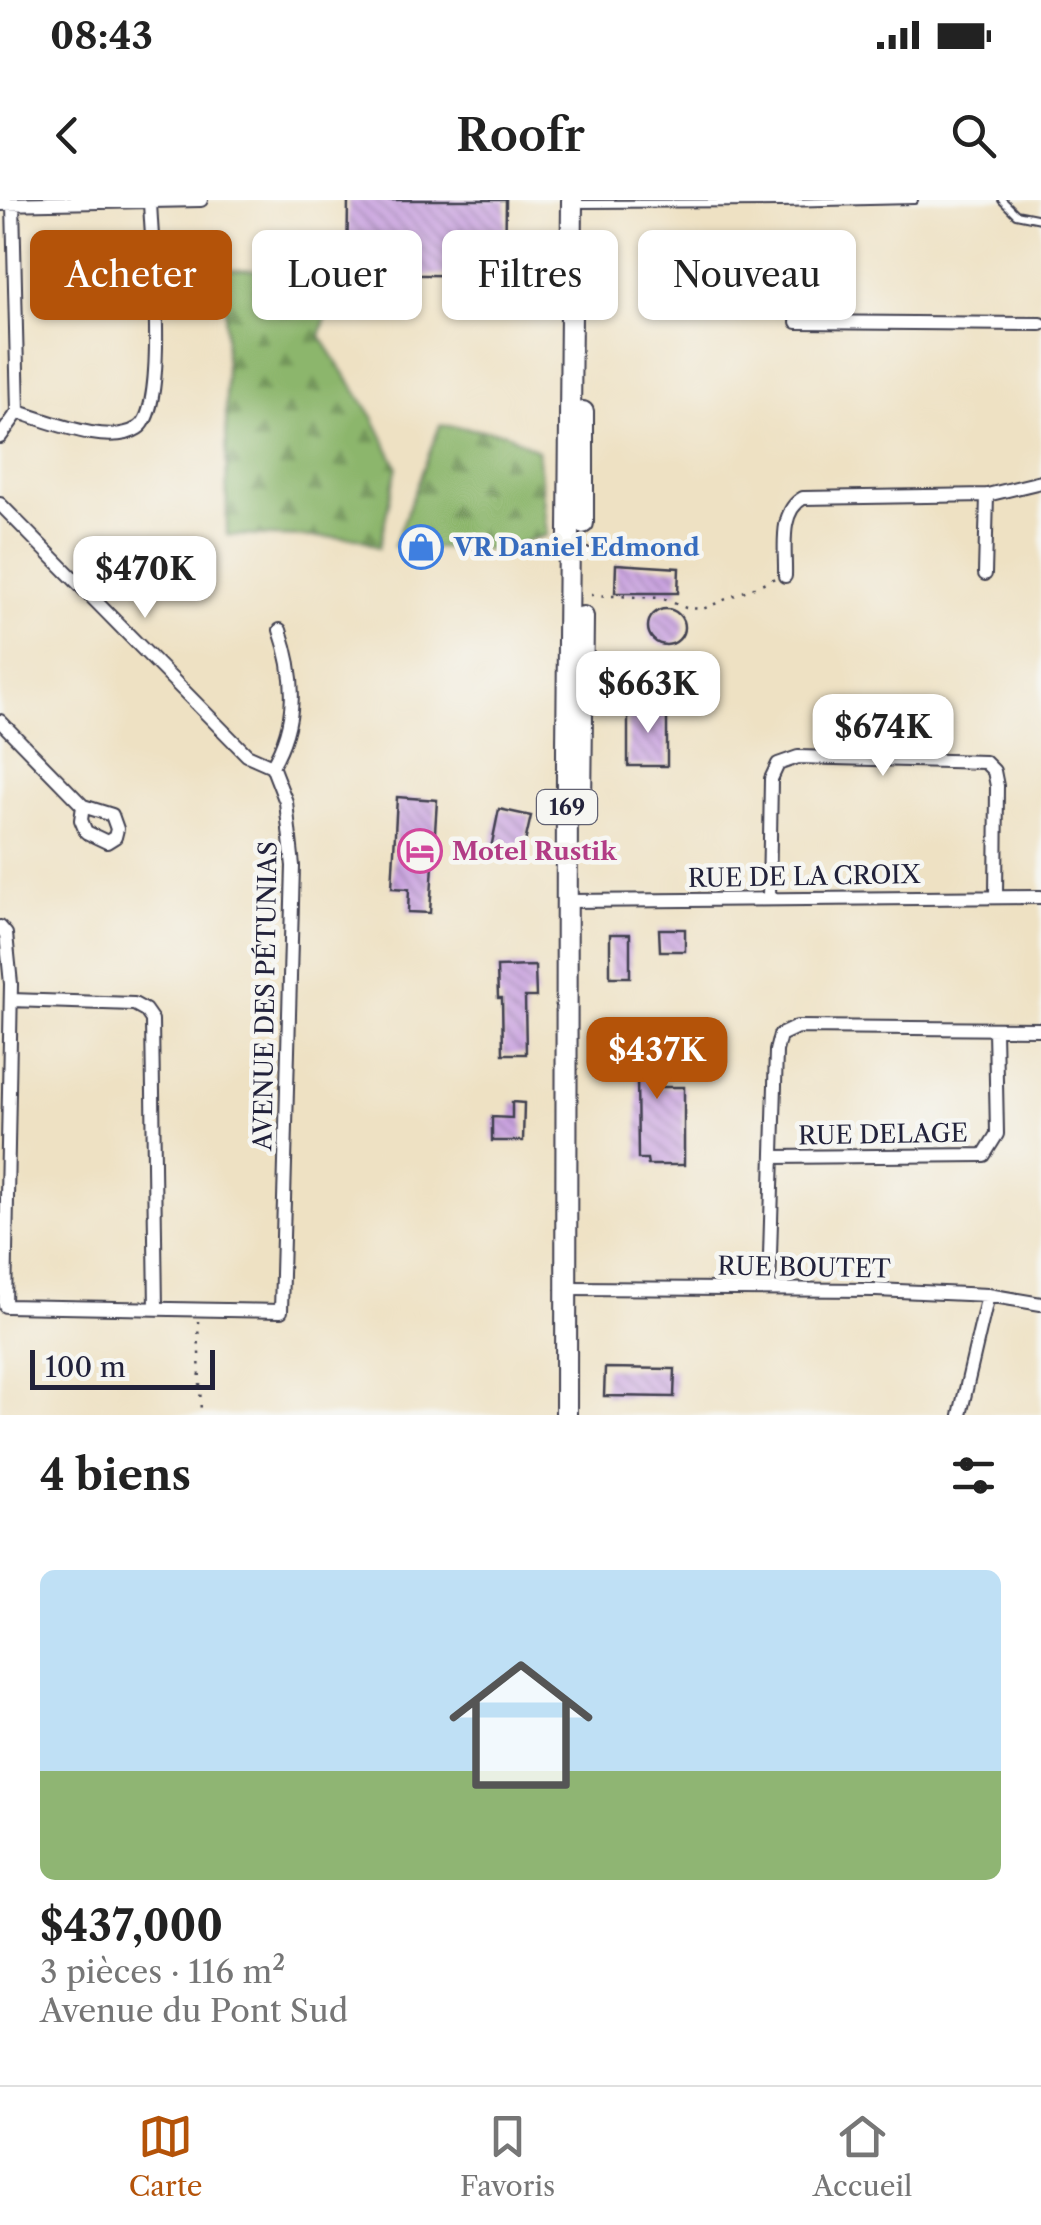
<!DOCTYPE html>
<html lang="fr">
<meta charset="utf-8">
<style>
body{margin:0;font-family:"Libre Caslon Text",serif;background:#f6f6f6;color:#222;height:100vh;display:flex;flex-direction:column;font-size:38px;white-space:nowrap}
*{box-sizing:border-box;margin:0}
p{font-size:32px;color:#767676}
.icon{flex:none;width:55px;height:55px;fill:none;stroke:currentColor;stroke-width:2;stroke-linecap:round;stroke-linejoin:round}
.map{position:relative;height:1215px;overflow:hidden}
.panel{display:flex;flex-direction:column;background:#fff;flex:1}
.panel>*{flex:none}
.guide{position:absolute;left:30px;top:30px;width:982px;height:90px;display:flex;gap:20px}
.scale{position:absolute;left:30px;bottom:25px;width:185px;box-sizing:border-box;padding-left:10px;border:5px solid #22223b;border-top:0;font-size:28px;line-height:35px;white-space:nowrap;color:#22223b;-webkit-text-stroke:8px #f6f6f2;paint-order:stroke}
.price{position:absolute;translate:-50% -85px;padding:0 22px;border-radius:20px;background:#fff;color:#222;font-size:32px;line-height:65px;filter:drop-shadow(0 2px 5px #0008)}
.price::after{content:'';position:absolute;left:50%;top:60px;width:30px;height:22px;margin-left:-15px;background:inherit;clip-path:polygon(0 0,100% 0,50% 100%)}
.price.active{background:#b45309;color:#fff}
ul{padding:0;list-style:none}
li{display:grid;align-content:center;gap:20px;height:530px;padding:0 40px}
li+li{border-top:2px solid #e0e0e0}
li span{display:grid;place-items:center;height:310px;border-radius:15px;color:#555}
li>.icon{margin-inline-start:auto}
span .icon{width:180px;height:180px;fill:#fffc;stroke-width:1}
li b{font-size:42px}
h2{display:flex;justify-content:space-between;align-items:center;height:120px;padding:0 40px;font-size:42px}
.pill{padding:0 35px;border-radius:15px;background:#fff;box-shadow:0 2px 8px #0004;font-size:35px;line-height:90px}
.pill.active{background:#b45309;color:#fff}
.status{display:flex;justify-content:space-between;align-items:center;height:70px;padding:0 50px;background:#fff;direction:ltr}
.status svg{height:28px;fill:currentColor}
header{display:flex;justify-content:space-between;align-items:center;height:130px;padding:0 40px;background:#fff;font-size:45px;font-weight:600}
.dock{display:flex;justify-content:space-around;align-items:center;height:140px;border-top:2px solid #e0e0e0;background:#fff;font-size:28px;color:#767676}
.dock a{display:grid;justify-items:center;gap:5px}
.dock .active{color:#b45309}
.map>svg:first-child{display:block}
</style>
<div class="status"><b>08:43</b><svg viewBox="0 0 49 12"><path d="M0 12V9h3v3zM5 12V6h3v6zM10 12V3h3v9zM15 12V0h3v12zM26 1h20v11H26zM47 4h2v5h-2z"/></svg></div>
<header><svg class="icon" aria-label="back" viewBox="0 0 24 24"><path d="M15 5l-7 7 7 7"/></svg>Roofr<svg class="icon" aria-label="search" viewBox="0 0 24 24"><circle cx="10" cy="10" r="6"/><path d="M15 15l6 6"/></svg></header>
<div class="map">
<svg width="1041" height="1215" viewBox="0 0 1041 1215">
<defs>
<pattern id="forest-firs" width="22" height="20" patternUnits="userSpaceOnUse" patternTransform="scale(2.5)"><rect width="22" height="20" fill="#8cb66c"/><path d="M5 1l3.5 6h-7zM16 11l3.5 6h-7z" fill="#72945a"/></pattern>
<pattern id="building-back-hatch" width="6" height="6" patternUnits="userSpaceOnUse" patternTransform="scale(2.5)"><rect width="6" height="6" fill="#c79fde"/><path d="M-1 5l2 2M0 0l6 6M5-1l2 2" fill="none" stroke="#a181b5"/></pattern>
</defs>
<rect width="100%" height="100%" fill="#f6f6f2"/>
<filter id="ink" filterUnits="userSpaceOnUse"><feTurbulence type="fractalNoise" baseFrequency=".01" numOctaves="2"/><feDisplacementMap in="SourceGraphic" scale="20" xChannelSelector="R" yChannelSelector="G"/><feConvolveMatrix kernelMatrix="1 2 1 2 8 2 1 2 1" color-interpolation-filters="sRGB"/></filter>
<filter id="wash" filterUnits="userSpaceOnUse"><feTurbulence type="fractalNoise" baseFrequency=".0048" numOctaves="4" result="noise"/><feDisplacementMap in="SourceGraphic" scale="40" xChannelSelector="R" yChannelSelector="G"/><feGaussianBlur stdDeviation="2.25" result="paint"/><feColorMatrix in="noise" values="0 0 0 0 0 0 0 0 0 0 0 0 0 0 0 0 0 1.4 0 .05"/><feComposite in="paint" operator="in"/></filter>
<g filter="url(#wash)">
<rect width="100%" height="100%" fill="#eee1c3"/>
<path fill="url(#forest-firs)" stroke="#576c54" stroke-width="2.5" d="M 225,69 L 318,72 L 330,105 L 320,136 L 373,217 L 397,266 L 379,348 L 358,338 L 227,335 Z
M 440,225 L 506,233 L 538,251 L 547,335 L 498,350 L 394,346 Z"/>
<g id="blocks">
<path fill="url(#building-back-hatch)" d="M 348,0 L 506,0 L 505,76 L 347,74 Z
M 616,364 L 679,368 L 678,393 L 615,393 Z
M648 427a18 18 0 1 1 36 0a18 18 0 1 1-36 0Z
M 628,507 L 667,507 L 667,566 L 628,566 Z
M 397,597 L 437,600 L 430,713 L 408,712 L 409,689 L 392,688 Z
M 499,609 L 531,616 L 521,660 L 490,653 Z
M 659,729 L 685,729 L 685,751 L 660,751 Z
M 610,734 L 630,734 L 630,777 L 610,777 Z
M 535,766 L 536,797 L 525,797 L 526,854 L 503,854 L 502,798 L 498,798 L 497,767 Z
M 622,838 L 656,839 L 655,849 L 685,849 L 685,866 L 658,866 L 658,887 L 684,887 L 684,965 L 648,965 L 647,959 L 638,959 L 637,873 L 622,873 Z
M 512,902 L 524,903 L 523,941 L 492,941 L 492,917 L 512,918 Z
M 605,1168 L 675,1169 L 674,1197 L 604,1196 Z"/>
</g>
</g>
<g filter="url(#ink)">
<use href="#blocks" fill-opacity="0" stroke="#413f4f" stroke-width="2.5"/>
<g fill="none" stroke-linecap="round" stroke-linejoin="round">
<g stroke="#413f4f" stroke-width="10">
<path id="service" d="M 1002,0 L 1016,14 L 1041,19
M 780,3 L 914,0
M 574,4 L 780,3 L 780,0
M 583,352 L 649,352"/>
</g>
<g stroke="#413f4f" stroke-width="16">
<path id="minor" d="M 0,4 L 201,0
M 797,122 L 1041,124
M 18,212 C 49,221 109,247 138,228 C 169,209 151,40 150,1
M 0,237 L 18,212 L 13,4
M 0,304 L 247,555 L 272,566
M 985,374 L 987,295
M 785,376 C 786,351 778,312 803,298 L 987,295 L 1041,282
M 0,521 L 83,606 L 112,615 L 117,629 L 115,637 L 107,642 L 86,632 L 81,620 L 83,606
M 769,698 L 771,579 L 778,564 L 798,557 L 985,562 L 994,571 L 997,586 L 996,696
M 568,701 L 1041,697
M 0,727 L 6,734 L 11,784 L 5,1106 L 281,1111 L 293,666 L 286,602 L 272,566 C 298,522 296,477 280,430
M 11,800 L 134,804 L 145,810 L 152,820 L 156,1109
M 773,957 L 984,955 L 997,934 L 995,829
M 567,1088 L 876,1090 L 988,1095 L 1041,1104
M 769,1089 L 776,851 L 780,835 L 797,827 L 1041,829
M 960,1215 L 988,1095"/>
</g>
<g stroke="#413f4f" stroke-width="24">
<path id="primary" d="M 583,212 L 583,323
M 581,608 L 583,417
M 566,1215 L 567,551 L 572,0"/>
</g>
<path stroke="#413f4f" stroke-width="2.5" stroke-dasharray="2.5 8" stroke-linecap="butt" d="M 591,395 L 661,398 L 686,408 L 703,409 L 775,378
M 198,1121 L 201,1215"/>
<use href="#service" stroke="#fff" stroke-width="6"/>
<use href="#minor" stroke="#fff" stroke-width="12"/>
<use href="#primary" stroke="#fff" stroke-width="20"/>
</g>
</g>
<defs>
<g id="shop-ring" transform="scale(2.25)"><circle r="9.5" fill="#f6f6f2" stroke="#3f7fe0" stroke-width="1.5"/><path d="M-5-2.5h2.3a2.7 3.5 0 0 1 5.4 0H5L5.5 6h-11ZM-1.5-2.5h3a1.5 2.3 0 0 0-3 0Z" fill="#3f7fe0"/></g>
<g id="hotel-ring" transform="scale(2.25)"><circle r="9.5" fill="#f6f6f2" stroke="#d1479c" stroke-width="1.5"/><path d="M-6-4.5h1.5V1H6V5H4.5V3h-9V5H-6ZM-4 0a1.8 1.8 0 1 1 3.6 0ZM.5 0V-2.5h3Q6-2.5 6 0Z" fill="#d1479c"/></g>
</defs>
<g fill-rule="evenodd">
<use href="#shop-ring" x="421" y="347"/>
<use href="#hotel-ring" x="420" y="651"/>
</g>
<g text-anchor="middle" stroke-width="9" stroke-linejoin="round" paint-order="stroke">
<rect fill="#f6f6f2" stroke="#626272" stroke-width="2.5" x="537" y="590" width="60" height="34" rx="8"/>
<g font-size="22" font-weight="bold" fill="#22223b">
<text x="567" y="615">169</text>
</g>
<g font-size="25" font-weight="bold" fill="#366cbe" stroke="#f6f6f2" text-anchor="start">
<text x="454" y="356">VR Daniel Edmond</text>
</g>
<g font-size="25" font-weight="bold" fill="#b23c85" stroke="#f6f6f2" text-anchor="start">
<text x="452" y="660">Motel Rustik</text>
</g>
<g font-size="25" fill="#22223b" stroke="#f6f6f2">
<text transform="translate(804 676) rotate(-1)" y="9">RUE DE LA CROIX</text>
<text transform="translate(265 796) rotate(-89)" y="9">AVENUE DES PÉTUNIAS</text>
<text transform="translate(883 934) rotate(-1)" y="9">RUE DELAGE</text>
<text transform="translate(804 1067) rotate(1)" y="9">RUE BOUTET</text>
</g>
</g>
</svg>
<div class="scale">100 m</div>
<b class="price" style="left:145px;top:421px">$470K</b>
<b class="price" style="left:648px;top:536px">$663K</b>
<b class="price" style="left:883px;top:579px">$674K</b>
<b class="price active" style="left:657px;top:902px">$437K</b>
<div class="guide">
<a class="pill active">Acheter</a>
<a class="pill">Louer</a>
<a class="pill">Filtres</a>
<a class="pill">Nouveau</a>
</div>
</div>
<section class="panel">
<h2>4 biens<svg class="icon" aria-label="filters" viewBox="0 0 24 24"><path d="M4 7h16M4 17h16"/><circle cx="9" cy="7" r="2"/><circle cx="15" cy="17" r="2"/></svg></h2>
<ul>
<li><span style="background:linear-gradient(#bfe0f5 65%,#8fb573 0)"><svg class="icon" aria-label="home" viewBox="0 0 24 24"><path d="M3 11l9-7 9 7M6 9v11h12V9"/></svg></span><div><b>$437,000</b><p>3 pièces · 116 m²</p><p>Avenue du Pont Sud</p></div></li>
</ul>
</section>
<nav class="dock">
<a class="active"><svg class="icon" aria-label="map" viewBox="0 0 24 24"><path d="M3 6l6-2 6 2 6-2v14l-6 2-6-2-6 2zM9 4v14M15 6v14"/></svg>Carte</a>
<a><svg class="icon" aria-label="saved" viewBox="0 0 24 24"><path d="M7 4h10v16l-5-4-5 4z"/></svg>Favoris</a>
<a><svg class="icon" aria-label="home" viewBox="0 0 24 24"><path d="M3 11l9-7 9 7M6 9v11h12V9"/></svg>Accueil</a>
</nav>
